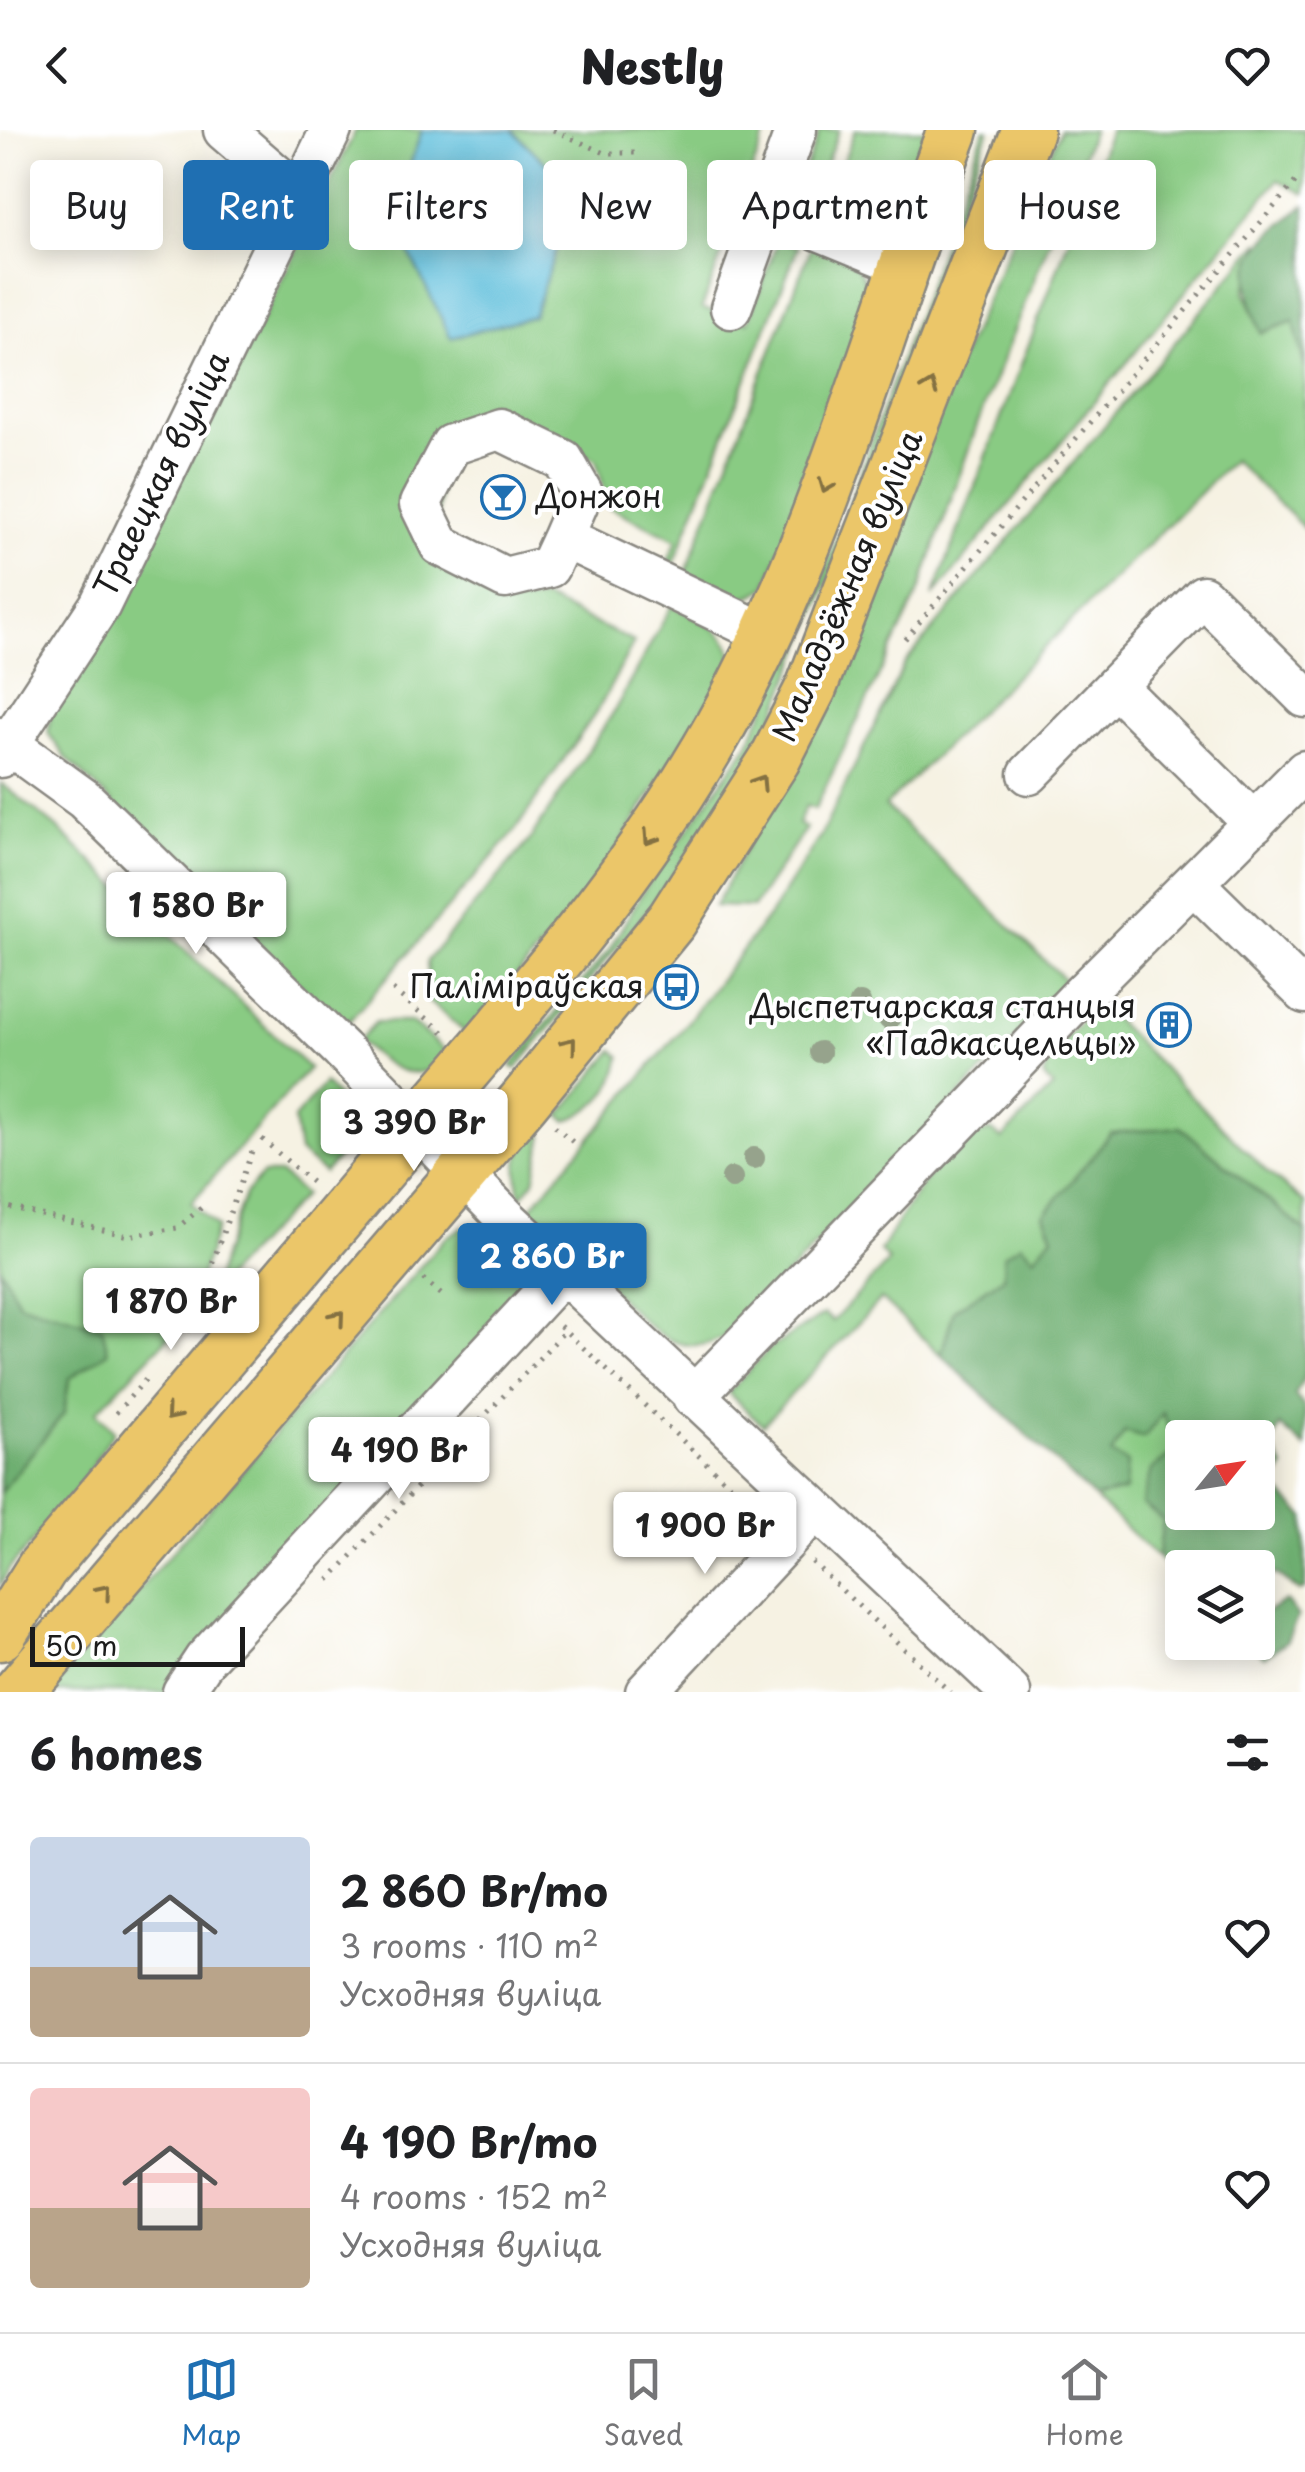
<!DOCTYPE html>
<meta charset="utf-8">
<style>
body{margin:0;font-family:"Playpen Sans",sans-serif;background:#f6f6f6;color:#202124;height:100vh;display:flex;flex-direction:column;font-size:38px;white-space:nowrap}
*{box-sizing:border-box;margin:0}
p{font-size:32px;color:#757577}
.icon{flex:none;width:55px;height:55px;fill:none;stroke:currentColor;stroke-width:2;stroke-linecap:round;stroke-linejoin:round}
.map{position:relative;height:1562px;overflow:hidden}
.details{display:flex;flex-direction:column;background:#fff;flex:1}
.details>*{flex:none}
.top-card{position:absolute;left:30px;top:30px;width:1245px;height:90px;display:flex;gap:20px}
.needle{width:65px;rotate:60deg}
.tools{position:absolute;left:1165px;top:1290px;display:grid;gap:20px}
.tools a{display:grid;place-items:center;width:110px;height:110px;border-radius:10px;background:#fff;box-shadow:0 5px 25px #0003;font-size:50px}
.scale{position:absolute;left:30px;bottom:25px;width:215px;box-sizing:border-box;padding-left:10px;border:5px solid #1c1c1c;border-top:0;font-size:28px;line-height:35px;white-space:nowrap;color:#1c1c1c;-webkit-text-stroke:8px #fff;paint-order:stroke}
.price{position:absolute;translate:-50% -85px;padding:0 22px;border-radius:10px;background:#fff;color:#222;font-size:32px;line-height:65px;filter:drop-shadow(0 2px 5px #0008)}
.price::after{content:'';position:absolute;left:50%;top:60px;width:30px;height:22px;margin-left:-15px;background:inherit;clip-path:polygon(0 0,100% 0,50% 100%)}
.price.active{background:#1f6fb2;color:#fff}
ul{padding:0;list-style:none}
li{display:flex;align-items:center;gap:30px;height:250px;padding:0 30px}
li+li{border-top:2px solid #e0e0e0}
li span{display:grid;place-items:center;flex:none;width:280px;height:200px;border-radius:10px;color:#555}
li>.icon{margin-inline-start:auto}
span .icon{width:120px;height:120px;fill:#fffc;stroke-width:1}
li b{font-size:42px}
h2{display:flex;justify-content:space-between;align-items:center;height:120px;padding:0 30px;font-size:42px}
.pill{padding:0 35px;border-radius:10px;background:#fff;box-shadow:0 5px 25px #0003;font-size:35px;line-height:90px}
.pill.active{background:#1f6fb2;color:#fff}
header{display:flex;justify-content:space-between;align-items:center;height:130px;padding:0 30px;background:#fff;font-size:45px;font-weight:800}
.tab-bar{display:flex;justify-content:space-around;align-items:center;height:140px;border-top:2px solid #e0e0e0;background:#fff;font-size:28px;color:#757577}
.tab-bar a{display:grid;justify-items:center;gap:5px}
.tab-bar .active{color:#1f6fb2}
.map>svg:first-child{display:block}
</style>
<header><svg class="icon" aria-label="back" viewBox="0 0 24 24"><path d="M15 5l-7 7 7 7"/></svg>Nestly<svg class="icon" aria-label="heart" viewBox="0 0 24 24"><path d="M12 20l-8-8c-3-5 5-10 8-4 3-6 11-1 8 4z"/></svg></header>
<div class="map">
<svg width="1305" height="1562" viewBox="0 0 1305 1562">
<rect width="100%" height="100%" fill="#fff"/>
<filter id="ink" filterUnits="userSpaceOnUse"><feTurbulence type="fractalNoise" baseFrequency=".01" numOctaves="2"/><feDisplacementMap in="SourceGraphic" scale="20" xChannelSelector="R" yChannelSelector="G"/><feConvolveMatrix kernelMatrix="1 2 1 2 8 2 1 2 1" color-interpolation-filters="sRGB"/></filter>
<filter id="wash" filterUnits="userSpaceOnUse"><feTurbulence type="fractalNoise" baseFrequency=".0048" numOctaves="4" result="noise"/><feDisplacementMap in="SourceGraphic" scale="40" xChannelSelector="R" yChannelSelector="G"/><feGaussianBlur stdDeviation="2.25" result="paint"/><feColorMatrix in="noise" values="0 0 0 0 0 0 0 0 0 0 0 0 0 0 0 0 0 1.4 0 .05"/><feComposite in="paint" operator="in"/></filter>
<g filter="url(#wash)">
<rect width="100%" height="100%" fill="#f6f2e3"/>
<path fill="#89cb83" stroke="#527450" stroke-width="2.5" d="M 356,0 L 422,0 L 392,88 L 533,186 L 576,63 L 512,0 L 767,0 L 702,178 L 748,192 L 778,110 L 798,117 L 670,444 L 663,442 L 677,410 L 609,377 L 596,330 L 510,286 L 444,306 L 435,426 L 523,471 L 545,469 L 634,512 L 599,578 L 514,702 L 344,897 L 65,627 L 48,603 L 52,576 L 214,286 Z
M 820,0 L 839,0 L 809,80 L 791,75 Z
M 855,0 L 926,0 L 893,84 L 866,98 L 823,86 Z
M 984,0 L 989,0 L 942,127 L 930,195 L 761,620 L 652,775 L 516,939 L 511,936 L 609,820 L 642,763 L 748,615 L 815,467 Z
M 1060,0 L 1093,0 L 978,292 L 919,462 L 815,679 L 806,676 L 798,694 L 806,698 L 753,777 L 715,776 L 758,694 Z
M 1110,0 L 1305,0 L 1305,64 L 1278,50 L 933,467 Z
M 1260,111 L 1245,161 L 1261,203 L 1294,190 L 1305,239 L 1305,399 L 1233,330 L 885,676 L 1068,853 L 732,1202 C 674,1242 639,1184 598,1146 L 608,1132 L 567,1094 L 556,1105 L 529,1080 L 683,898 L 770,784 L 821,705 L 905,533 Z
M 813,112 C 842,125 868,133 867,169 L 830,292 L 767,456 C 740,481 712,460 684,447 Z
M 672,475 C 697,490 733,500 733,532 L 596,753 L 467,904 L 429,872 L 427,831 L 529,711 L 613,583 Z
M 1,653 L 56,697 L 309,938 L 191,1073 L 217,1097 L 186,1189 L 96,1282 L 114,1301 L 74,1365 L 9,1439 L 0,1457 L 0,1363 L 64,1283 L 69,1249 L 101,1197 L 20,1174 L 0,1137 Z
M 1099,874 L 1267,1042 L 1305,1073 L 1305,1101 L 1180,997 L 1044,1085 L 1053,1106 L 1034,1127 L 954,1180 L 941,1225 L 881,1169 L 763,1295 L 728,1263 L 769,1219 L 824,1184 L 833,1191 L 889,1131 L 880,1121 C 907,1077 939,1014 991,1000 L 1002,1009 L 1053,957 L 1044,947 L 1052,921 Z
M 376,892 L 411,892 L 449,924 C 416,961 387,936 358,911 Z
M 614,920 L 621,927 C 614,961 599,977 567,991 L 560,985 Z
M 325,953 L 354,987 L 344,1021 L 324,1043 L 299,1022 L 294,989 Z
M 534,998 L 543,1006 L 534,1051 L 521,1067 C 513,1039 518,1022 534,998 Z
M 263,1044 L 281,1044 L 304,1065 L 210,1163 L 245,1064 Z
M 480,1096 L 498,1104 L 542,1144 L 165,1562 L 50,1562 L 445,1108 L 461,1098 Z
M 1163,1282 L 1177,1321 L 1158,1428 L 1094,1368 L 1125,1360 L 1110,1325 L 1125,1302 Z"/>
<path fill="#6eaf71" stroke="#456646" stroke-width="2.5" fill-rule="evenodd" d="M 1305,75 L 1305,239 L 1294,191 L 1261,203 C 1234,133 1250,119 1305,75 Z
M 1180,997 L 1305,1101 L 1305,1247 L 1295,1265 L 1305,1278 L 1305,1318 L 1280,1296 L 1272,1316 L 1284,1338 L 1273,1355 L 1305,1387 L 1305,1459 L 1299,1461 L 1277,1444 L 1258,1447 L 1258,1438 L 1182,1438 L 1182,1451 L 1158,1428 L 1163,1390 L 1142,1374 L 1151,1340 L 1177,1321 L 1163,1283 L 1144,1308 L 1125,1302 L 1111,1324 L 1127,1333 L 1125,1361 L 1094,1368 L 941,1225 L 954,1180 L 1003,1147 L 1004,1125 L 1021,1114 L 1034,1127 L 1053,1106 L 1044,1085 L 1111,1003 ZM 1182,1308 L 1258,1308 L 1258,1382 L 1182,1382 Z
M 0,1137 L 20,1174 L 102,1197 L 108,1222 L 69,1249 L 64,1283 L 0,1363 Z
M 1286,1471 L 1298,1487 L 1286,1512 L 1264,1527 L 1248,1513 L 1258,1512 L 1265,1483 Z"/>
<path fill="#5dbedb" stroke="#3c6d7c" stroke-width="2.5" d="M 422,0 L 512,0 L 576,63 L 533,186 L 451,208 L 392,88 Z"/>
</g>
<g filter="url(#ink)">
<g fill="none" stroke-linecap="round" stroke-linejoin="round">
<g stroke="#898780" stroke-width="45">
<path id="minor" d="M 224,0 L 298,64
M 768,79 L 902,134
M 731,178 L 796,0
M 563,407 L 549,437 L 505,448 L 440,415 L 420,374 L 451,315 L 499,299 L 563,330 L 582,363 L 563,407 L 766,504
M 1115,556 L 1254,693
M 0,608 L 84,669 L 341,919 L 509,1091 L 1010,1562
M 0,627 L 100,475 L 331,0
M 1029,644 L 1203,466 L 1305,567
M 1194,754 L 1305,863
M 693,1267 L 1085,861 L 1305,641
M 183,1562 L 205,1529 L 564,1142
M 646,1562 L 815,1380"/>
</g>
<g stroke="#898780" stroke-width="55">
<path id="major" d="M 0,1505 L 42,1438 C 165,1292 289,1147 412,1002 C 518,878 624,760 707,619 C 820,427 875,206 953,0
M 18,1562 L 524,971 L 672,790 L 775,629 L 811,558 L 1028,0"/>
</g>
<path stroke="#898780" stroke-width="5" stroke-dasharray="2.5 8" stroke-linecap="butt" d="M 553,0 L 605,23 L 642,23
M 905,509 L 1296,51
M 672,854 L 693,871
M 393,860 L 447,905
M 555,996 L 575,1014
M 262,1009 L 316,1056
M 0,1075 L 128,1106 L 177,1098 L 206,1074
M 482,1123 L 512,1151
M 423,1149 L 443,1166
M 560,1196 L 764,1387
M 188,1202 L 252,1021
M 116,1283 L 148,1247
M 812,1432 L 950,1562
M 329,1450 L 565,1201"/>
<use href="#minor" stroke="#fff" stroke-width="40"/>
<use href="#major" stroke="#ebc669" stroke-width="50"/>
</g>
<g fill="#96a38c">
<circle cx="860" cy="873" r="11"/>
<circle cx="889" cy="889" r="11"/>
<circle cx="820" cy="922" r="11"/>
<circle cx="754" cy="1028" r="11"/>
<circle cx="732" cy="1048" r="11"/>
</g>
<defs><path id="oneway-chevron" d="M-2-3.5L2.5 0L-2 3.5" fill="none" stroke-width="1.6" stroke-linecap="round" stroke-linejoin="round" transform="scale(2.5)"/></defs>
<g stroke="#847142">
<use href="#oneway-chevron" transform="translate(930 257) rotate(-69)"/>
<use href="#oneway-chevron" transform="translate(826 356) rotate(112)"/>
<use href="#oneway-chevron" transform="translate(760 652) rotate(-57)"/>
<use href="#oneway-chevron" transform="translate(650 708) rotate(123)"/>
<use href="#oneway-chevron" transform="translate(570 914) rotate(-51)"/>
<use href="#oneway-chevron" transform="translate(338 1187) rotate(-50)"/>
<use href="#oneway-chevron" transform="translate(172 1284) rotate(130)"/>
<use href="#oneway-chevron" transform="translate(104 1461) rotate(-50)"/>
</g>
</g>
<defs>
<g id="bar-ring" transform="scale(2.25)"><circle r="9.5" fill="#fff" stroke="#1f6fb2" stroke-width="1.5"/><path d="M-6-5H6L.8 .8V4.5H3.5V6h-7V4.5H-.8V.8Z" fill="#1f6fb2"/></g>
<g id="bus-ring" transform="scale(2.25)"><circle r="9.5" fill="#fff" stroke="#1f6fb2" stroke-width="1.5"/><path d="M-5-6H5V4H4V6H2V4H-2V6H-4V4H-5ZM-3.5-4V0h7V-4ZM-3.5 1.2v1.5H-2V1.2ZM2 1.2v1.5H3.5V1.2Z" fill="#1f6fb2"/></g>
<g id="building-ring" transform="scale(2.25)"><circle r="9.5" fill="#fff" stroke="#1f6fb2" stroke-width="1.5"/><path d="M-4-6H4V6H1V3H-1V6H-4ZM-2.5-4.3h1.7v1.8h-1.7ZM.8-4.3h1.7v1.8H.8ZM-2.5-1h1.7V.8h-1.7ZM.8-1h1.7V.8H.8Z" fill="#1f6fb2"/></g>
</defs>
<g fill-rule="evenodd">
<use href="#bar-ring" x="503" y="367"/>
<use href="#bus-ring" x="676" y="857"/>
<use href="#building-ring" x="1169" y="895"/>
</g>
<g text-anchor="middle" stroke-width="8" stroke-linejoin="round" paint-order="stroke">
<g font-size="32" fill="#1c1c1c" stroke="#fff">
<text transform="translate(162 344) rotate(-64)" y="11">Траецкая вуліца</text>
<text transform="translate(848 456) rotate(-67)" y="11">Маладзёжная вуліца</text>
</g>
<g font-size="32" fill="#1c1c1c" stroke="#fff" text-anchor="end">
<text x="536" y="378" text-anchor="start">Донжон</text>
<text x="644" y="868">Паліміраўская</text>
<text x="1136" y="888">Дыспетчарская станцыя<tspan x="1136" dy="37">«Падкасцельцы»</tspan></text>
</g>
</g>
</svg>
<div class="tools">
<a><svg class="needle" viewBox="-14 -14 28 28"><path d="M0-13l5 13h-10z" fill="#e53935"/><path d="M0 13l5-13h-10z" fill="#757577"/></svg></a>
<a><svg class="icon" aria-label="layers" viewBox="0 0 24 24"><path d="M12 4l9 5-9 5-9-5zM3 14l9 5 9-5"/></svg></a>
</div>
<div class="scale">50 m</div>
<b class="price" style="left:196px;top:827px">1 580 Br</b>
<b class="price" style="left:414px;top:1044px">3 390 Br</b>
<b class="price active" style="left:552px;top:1178px">2 860 Br</b>
<b class="price" style="left:171px;top:1223px">1 870 Br</b>
<b class="price" style="left:399px;top:1372px">4 190 Br</b>
<b class="price" style="left:705px;top:1447px">1 900 Br</b>
<div class="top-card">
<a class="pill">Buy</a>
<a class="pill active">Rent</a>
<a class="pill">Filters</a>
<a class="pill">New</a>
<a class="pill">Apartment</a>
<a class="pill">House</a>
</div>
</div>
<section class="details">
<h2>6 homes<svg class="icon" aria-label="filters" viewBox="0 0 24 24"><path d="M4 7h16M4 17h16"/><circle cx="9" cy="7" r="2"/><circle cx="15" cy="17" r="2"/></svg></h2>
<ul>
<li><span style="background:linear-gradient(#c9d6e8 65%,#b9a48a 0)"><svg class="icon" aria-label="home" viewBox="0 0 24 24"><path d="M3 11l9-7 9 7M6 9v11h12V9"/></svg></span><div><b>2 860 Br/mo</b><p>3 rooms · 110 m²</p><p>Усходняя вуліца</p></div><svg class="icon" aria-label="heart" viewBox="0 0 24 24"><path d="M12 20l-8-8c-3-5 5-10 8-4 3-6 11-1 8 4z"/></svg></li>
<li><span style="background:linear-gradient(#f6c9c9 60%,#b9a48a 0)"><svg class="icon" aria-label="home" viewBox="0 0 24 24"><path d="M3 11l9-7 9 7M6 9v11h12V9"/></svg></span><div><b>4 190 Br/mo</b><p>4 rooms · 152 m²</p><p>Усходняя вуліца</p></div><svg class="icon" aria-label="heart" viewBox="0 0 24 24"><path d="M12 20l-8-8c-3-5 5-10 8-4 3-6 11-1 8 4z"/></svg></li>
</ul>
</section>
<nav class="tab-bar">
<a class="active"><svg class="icon" aria-label="map" viewBox="0 0 24 24"><path d="M3 6l6-2 6 2 6-2v14l-6 2-6-2-6 2zM9 4v14M15 6v14"/></svg>Map</a>
<a><svg class="icon" aria-label="saved" viewBox="0 0 24 24"><path d="M7 4h10v16l-5-4-5 4z"/></svg>Saved</a>
<a><svg class="icon" aria-label="home" viewBox="0 0 24 24"><path d="M3 11l9-7 9 7M6 9v11h12V9"/></svg>Home</a>
</nav>
